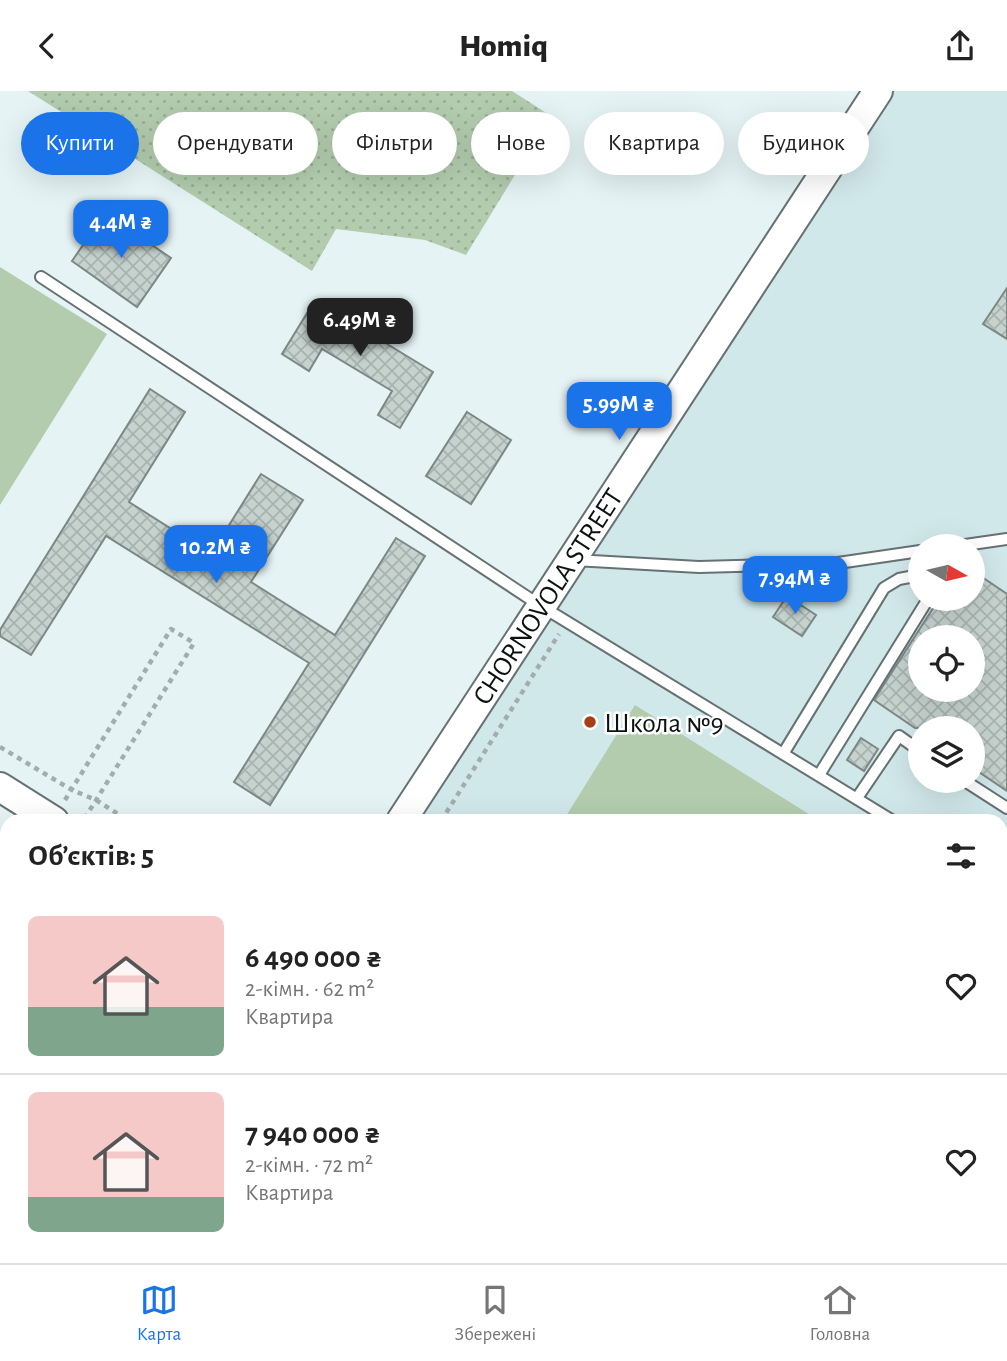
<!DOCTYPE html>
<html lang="uk">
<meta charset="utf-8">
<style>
body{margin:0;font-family:"Alegreya Sans",sans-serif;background:#f2f2f2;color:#222;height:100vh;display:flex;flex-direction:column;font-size:26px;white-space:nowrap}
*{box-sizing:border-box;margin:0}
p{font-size:23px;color:#767676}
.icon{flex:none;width:38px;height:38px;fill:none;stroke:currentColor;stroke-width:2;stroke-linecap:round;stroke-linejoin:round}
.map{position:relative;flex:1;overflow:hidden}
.details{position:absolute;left:0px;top:723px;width:1008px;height:450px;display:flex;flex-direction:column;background:#fff;border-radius:21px 21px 0 0;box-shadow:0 7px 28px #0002}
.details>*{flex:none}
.hud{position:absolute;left:21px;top:21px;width:966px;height:63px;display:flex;gap:14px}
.needle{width:46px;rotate:98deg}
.controls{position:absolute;left:908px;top:443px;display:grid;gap:14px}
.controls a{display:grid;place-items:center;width:77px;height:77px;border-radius:50%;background:#fff;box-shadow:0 7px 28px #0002;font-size:35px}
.price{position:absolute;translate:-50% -60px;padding:0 16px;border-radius:14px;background:#1a73e8;color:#fff;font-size:23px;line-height:46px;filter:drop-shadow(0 2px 4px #0008)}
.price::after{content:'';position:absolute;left:50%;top:42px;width:21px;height:16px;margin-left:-10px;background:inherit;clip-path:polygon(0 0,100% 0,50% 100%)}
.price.current{background:#222;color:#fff}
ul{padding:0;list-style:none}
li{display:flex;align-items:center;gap:21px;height:175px;padding:0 28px}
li+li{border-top:2px solid #e0e0e0}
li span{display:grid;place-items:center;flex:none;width:196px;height:140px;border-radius:10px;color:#555}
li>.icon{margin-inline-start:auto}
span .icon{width:84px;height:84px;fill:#fffc;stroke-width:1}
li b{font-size:30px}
h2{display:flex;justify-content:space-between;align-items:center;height:84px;padding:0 28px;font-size:30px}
.chip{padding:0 24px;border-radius:32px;background:#fff;box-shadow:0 7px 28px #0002;font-size:24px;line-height:63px}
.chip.current{background:#1a73e8;color:#fff}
header{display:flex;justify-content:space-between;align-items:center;height:91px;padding:0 28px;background:#fff;font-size:32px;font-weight:800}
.tabs{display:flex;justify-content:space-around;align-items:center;height:98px;border-top:2px solid #e0e0e0;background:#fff;font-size:19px;color:#767676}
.tabs a{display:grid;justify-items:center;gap:4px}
.tabs .current{color:#1a73e8}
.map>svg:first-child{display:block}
</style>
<header><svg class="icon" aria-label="back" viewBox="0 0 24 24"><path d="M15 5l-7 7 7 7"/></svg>Homiq<svg class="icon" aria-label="share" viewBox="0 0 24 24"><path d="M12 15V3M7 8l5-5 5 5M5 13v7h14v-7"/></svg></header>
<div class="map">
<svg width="1007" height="1172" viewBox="0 0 1007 1172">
<defs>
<pattern id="garden-dots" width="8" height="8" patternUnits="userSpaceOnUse" patternTransform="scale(1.75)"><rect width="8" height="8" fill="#b3ccae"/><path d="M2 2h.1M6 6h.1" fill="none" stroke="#99ae95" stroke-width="1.8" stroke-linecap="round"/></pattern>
<pattern id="building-cross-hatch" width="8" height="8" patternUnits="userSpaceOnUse" patternTransform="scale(1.75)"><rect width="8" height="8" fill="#c5d2ce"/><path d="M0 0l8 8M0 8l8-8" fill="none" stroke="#a8b3b0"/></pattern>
</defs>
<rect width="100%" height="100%" fill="#e5f3f5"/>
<path fill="#d1e8eb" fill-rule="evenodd" d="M 891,0 L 1007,0 L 1007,1172 L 132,1172 L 136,1166 L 1001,1166 L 1001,730 L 414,730 ZM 920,455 L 973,455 L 973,508 L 920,508 ZM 920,546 L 973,546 L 973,598 L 920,598 ZM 920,637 L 973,637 L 973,690 L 920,690 Z"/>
<path fill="#b3ccae" d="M 0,176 L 107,243 L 0,414 Z
M 635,614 L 820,730 L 563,730 Z
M 559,1166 L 657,1166 L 652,1172 L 554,1172 Z"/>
<path fill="url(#garden-dots)" d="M 28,0 L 512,0 L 551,25 L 466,164 L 425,149 L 336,138 L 312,180 Z"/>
<path fill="url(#building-cross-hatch)" stroke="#7d8885" stroke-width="2" fill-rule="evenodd" d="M 105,122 L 171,167 L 137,216 L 72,170 Z
M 1007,197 L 1007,248 L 983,233 Z
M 315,209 L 433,281 L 400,337 L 378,324 L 392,300 L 322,258 L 309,280 L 282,263 Z
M 150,298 L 185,321 L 129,411 L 211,463 L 261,383 L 303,409 L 251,491 L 335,544 L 396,447 L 425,465 L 270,714 L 234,691 L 309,572 L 106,445 L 31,564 L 0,545 L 0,539 Z
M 467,321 L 511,349 L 471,413 L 426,385 Z
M 973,480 L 1007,503 L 1007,700 L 973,677 L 973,637 L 915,637 L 874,609 L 939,508 L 973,508 ZM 920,546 L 973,546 L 973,598 L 920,598 Z
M 787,505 L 816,524 L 802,545 L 773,526 Z
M 861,647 L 878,658 L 864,680 L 847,669 Z"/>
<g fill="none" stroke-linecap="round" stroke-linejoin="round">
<g stroke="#667173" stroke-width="14">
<path id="service" d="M 41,186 L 541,515 L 893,730
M 958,455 L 1007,448
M 574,469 L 699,476 L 838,472 L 920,460
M 783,663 L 884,497 L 899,488 L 920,484
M 819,684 L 928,508
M 965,690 L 1007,717
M 857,707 L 899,645 L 920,660
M 1001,802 L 1007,806
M 0,1028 L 7,1017"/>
</g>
<g stroke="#667173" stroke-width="26">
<path id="minor" d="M 0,913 L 7,917"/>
</g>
<g stroke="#667173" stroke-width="32">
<path id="tertiary" d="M 0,696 L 54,730
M 401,730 L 878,0
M 119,1172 L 123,1166"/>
</g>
<path stroke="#a2adae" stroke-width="4.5" stroke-dasharray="5 5" stroke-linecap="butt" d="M 0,656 L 72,699 L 96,709 L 129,730
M 65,709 L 171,538 L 194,552 L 83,730
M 441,730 L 559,543
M 161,1172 L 165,1166"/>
<use href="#service" stroke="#fff" stroke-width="10"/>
<use href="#minor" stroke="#fff" stroke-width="23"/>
<use href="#tertiary" stroke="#fff" stroke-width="28"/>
</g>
<circle fill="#a53f15" stroke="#fff" stroke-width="2.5" cx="590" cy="631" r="7"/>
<g text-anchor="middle" stroke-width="5" stroke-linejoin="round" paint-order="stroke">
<g font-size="28" fill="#0c1111" stroke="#fff">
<text transform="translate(547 505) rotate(-57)" y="10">CHORNOVOLA STREET</text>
</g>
<g font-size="28" fill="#0c1111" stroke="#fff" text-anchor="start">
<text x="604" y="641">Школа №9</text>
</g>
</g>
</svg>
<div class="controls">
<a><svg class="needle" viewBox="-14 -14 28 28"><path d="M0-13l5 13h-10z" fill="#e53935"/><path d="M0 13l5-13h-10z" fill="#767676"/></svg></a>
<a><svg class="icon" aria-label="locate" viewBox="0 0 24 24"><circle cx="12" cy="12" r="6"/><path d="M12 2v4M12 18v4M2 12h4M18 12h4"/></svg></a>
<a><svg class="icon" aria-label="layers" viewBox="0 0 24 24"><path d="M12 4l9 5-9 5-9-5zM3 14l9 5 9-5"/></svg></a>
</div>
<b class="price" style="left:121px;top:169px">4.4M ₴</b>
<b class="price current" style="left:360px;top:267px">6.49M ₴</b>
<b class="price" style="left:619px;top:351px">5.99M ₴</b>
<b class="price" style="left:216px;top:494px">10.2M ₴</b>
<b class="price" style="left:795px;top:525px">7.94M ₴</b>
<div class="hud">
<a class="chip current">Купити</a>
<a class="chip">Орендувати</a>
<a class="chip">Фільтри</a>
<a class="chip">Нове</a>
<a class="chip">Квартира</a>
<a class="chip">Будинок</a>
</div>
<section class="details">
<h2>Об’єктів: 5<svg class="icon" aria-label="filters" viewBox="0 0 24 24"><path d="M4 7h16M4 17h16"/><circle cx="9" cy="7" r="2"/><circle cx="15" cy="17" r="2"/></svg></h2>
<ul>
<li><span style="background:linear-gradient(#f6c9c9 65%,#7fa58c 0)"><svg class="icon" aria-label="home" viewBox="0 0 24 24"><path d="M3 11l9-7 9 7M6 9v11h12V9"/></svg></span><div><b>6 490 000 ₴</b><p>2-кімн. · 62 m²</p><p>Квартира</p></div><svg class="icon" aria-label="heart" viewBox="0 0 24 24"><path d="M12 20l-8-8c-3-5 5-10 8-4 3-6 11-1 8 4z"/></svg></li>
<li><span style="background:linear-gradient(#f6c9c9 75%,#7fa58c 0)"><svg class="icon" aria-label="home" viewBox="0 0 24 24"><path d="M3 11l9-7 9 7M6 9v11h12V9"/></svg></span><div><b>7 940 000 ₴</b><p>2-кімн. · 72 m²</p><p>Квартира</p></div><svg class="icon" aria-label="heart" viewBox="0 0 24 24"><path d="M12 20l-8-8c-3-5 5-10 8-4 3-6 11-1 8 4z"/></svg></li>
</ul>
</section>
</div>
<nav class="tabs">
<a class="current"><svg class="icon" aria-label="map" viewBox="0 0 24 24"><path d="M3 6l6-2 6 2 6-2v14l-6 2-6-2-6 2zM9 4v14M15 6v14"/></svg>Карта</a>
<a><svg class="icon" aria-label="saved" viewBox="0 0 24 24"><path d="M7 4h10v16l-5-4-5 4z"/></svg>Збережені</a>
<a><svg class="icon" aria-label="home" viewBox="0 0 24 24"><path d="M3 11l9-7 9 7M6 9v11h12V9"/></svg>Головна</a>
</nav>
